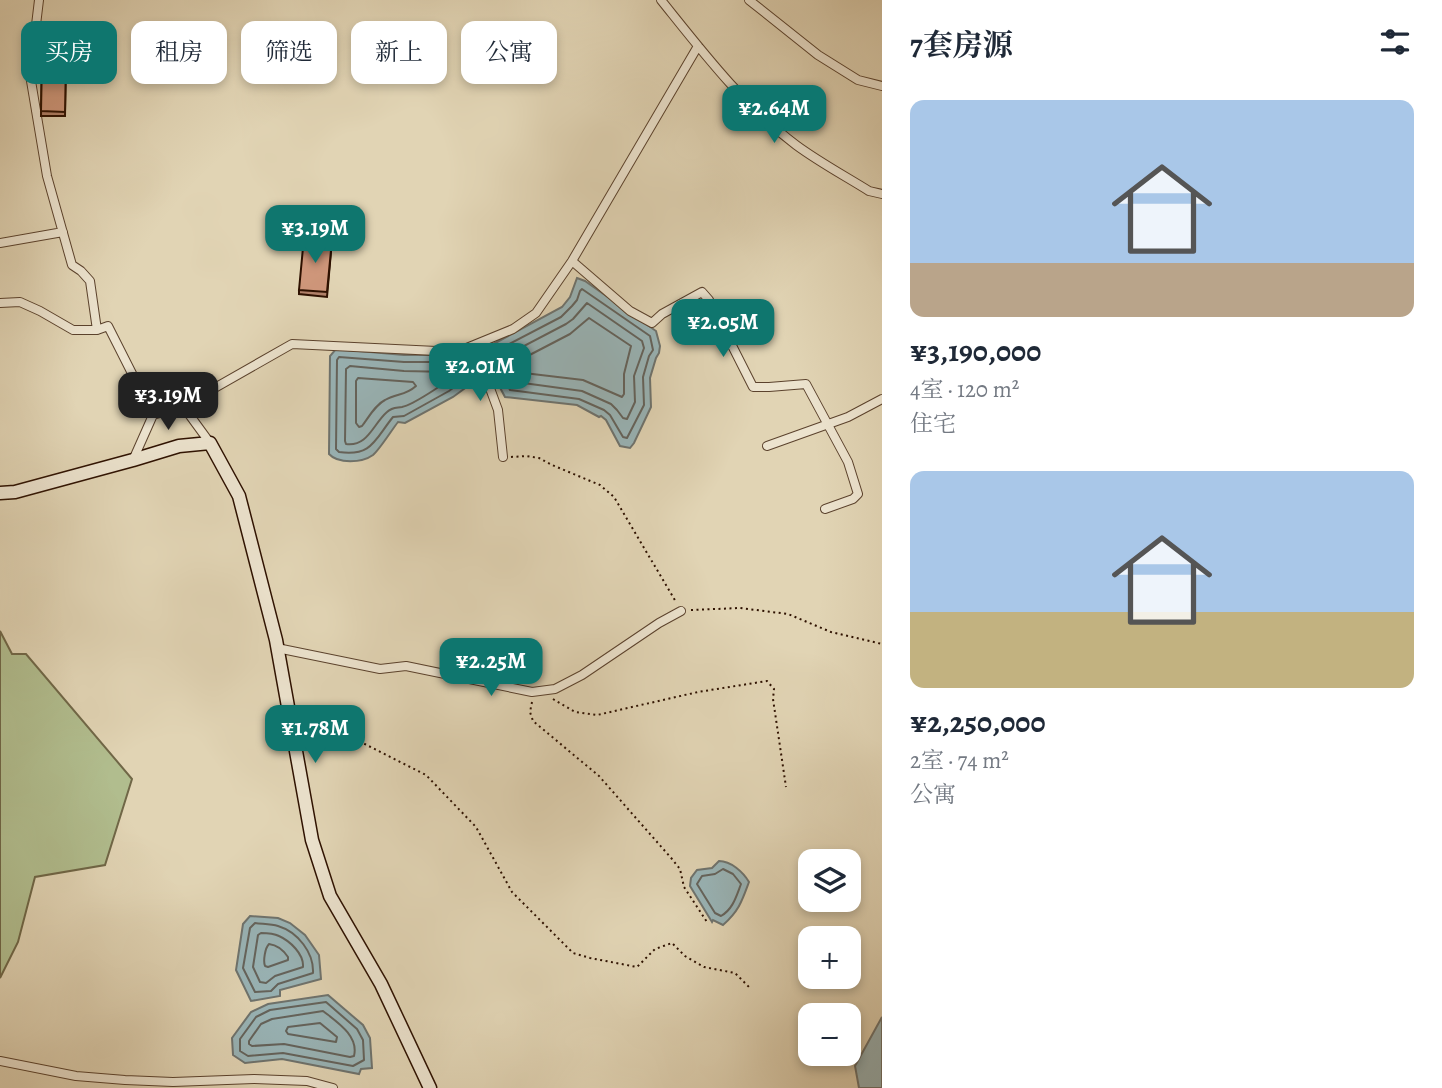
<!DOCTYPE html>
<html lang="zh">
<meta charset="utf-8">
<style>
body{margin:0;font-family:Alegreya,"Noto Serif SC",serif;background:#f2f2f3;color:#1f2937;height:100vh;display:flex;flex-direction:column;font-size:26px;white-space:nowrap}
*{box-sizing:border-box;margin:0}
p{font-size:23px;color:#747a83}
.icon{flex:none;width:38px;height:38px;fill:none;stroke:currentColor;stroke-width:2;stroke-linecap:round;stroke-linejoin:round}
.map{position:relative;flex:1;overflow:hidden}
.details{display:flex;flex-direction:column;background:#fff;width:560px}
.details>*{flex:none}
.banner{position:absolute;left:21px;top:21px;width:665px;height:63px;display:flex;gap:14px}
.fabs{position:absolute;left:798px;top:849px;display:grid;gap:14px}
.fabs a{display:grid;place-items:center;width:63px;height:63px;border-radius:14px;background:#fff;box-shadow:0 4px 10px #0003;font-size:35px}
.price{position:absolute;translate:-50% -60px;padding:0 16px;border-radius:14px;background:#0f766e;color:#fff;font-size:23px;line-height:46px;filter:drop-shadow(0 2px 4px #0008)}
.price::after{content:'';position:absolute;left:50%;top:42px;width:21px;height:16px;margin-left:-10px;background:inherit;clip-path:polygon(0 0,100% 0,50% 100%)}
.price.active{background:#222;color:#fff}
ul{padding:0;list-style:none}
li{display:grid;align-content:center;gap:14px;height:371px;padding:0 28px}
li span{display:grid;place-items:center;height:217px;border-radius:14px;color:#555}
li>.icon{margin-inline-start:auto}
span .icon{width:126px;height:126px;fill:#fffc;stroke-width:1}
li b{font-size:30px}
h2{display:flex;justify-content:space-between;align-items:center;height:84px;padding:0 28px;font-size:30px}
.pill{padding:0 24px;border-radius:14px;background:#fff;box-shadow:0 4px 10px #0003;font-size:24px;line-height:63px}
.pill.active{background:#0f766e;color:#fff}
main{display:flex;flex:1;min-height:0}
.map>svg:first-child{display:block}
</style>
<main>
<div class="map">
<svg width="882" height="1088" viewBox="0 0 882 1088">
<rect width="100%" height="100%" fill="#e1d4b4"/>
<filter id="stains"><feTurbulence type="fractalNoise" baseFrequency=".00286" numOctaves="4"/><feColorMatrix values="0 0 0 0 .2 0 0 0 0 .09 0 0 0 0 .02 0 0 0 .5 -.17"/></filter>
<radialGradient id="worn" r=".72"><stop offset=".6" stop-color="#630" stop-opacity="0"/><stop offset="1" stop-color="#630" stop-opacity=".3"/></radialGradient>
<path fill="#b1bd8e" stroke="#706747" stroke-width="2" d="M 0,631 L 12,654 L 26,654 L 132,779 L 105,865 L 35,877 L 18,942 L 0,978 Z"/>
<path fill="#99b5b8" stroke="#6e736e" stroke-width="2" d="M 577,278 L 585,281 L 656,331 L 660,346 L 659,353 L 656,358 L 650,378 L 651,407 L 634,443 L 630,448 L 620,446 L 606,420 L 601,416 L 599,417 L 577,405 L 505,397 L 496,380 L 484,349 L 562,307 L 570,297 Z
M 336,349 L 404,355 L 461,355 L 467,357 L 470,362 L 468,386 L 453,397 L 405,423 L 398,422 C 391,431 380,449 373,455 C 362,463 338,464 329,454 L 330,356 Z
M 719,861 C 731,861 743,872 749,882 C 742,901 739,911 723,925 L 713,920 L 712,922 L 690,886 L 691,878 L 697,870 L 712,868 Z
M 250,916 L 278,918 L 290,923 L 305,935 L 319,955 L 321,979 L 280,990 L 280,996 L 251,1001 L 236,970 L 243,924 Z
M 328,995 L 363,1025 L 370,1038 L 372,1068 L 361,1069 L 359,1074 L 282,1059 L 245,1063 L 233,1055 L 232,1038 L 251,1012 L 268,1004 Z
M 882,1017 L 882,1088 L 859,1088 L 855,1066 Z"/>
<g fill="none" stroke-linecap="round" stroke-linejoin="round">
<path stroke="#64635c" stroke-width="2" d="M 582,289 L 650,336 L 653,350 L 649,356 L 643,377 L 644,405 L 627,438 L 623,437 L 610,415 L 604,410 L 579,399 L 510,390 L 494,355 L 496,351 L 561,317 L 572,306 L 577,300 L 580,291 Z
M 587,303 L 642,341 L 644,348 L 634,376 L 635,402 L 627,419 L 623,418 L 617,410 L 611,404 L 582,391 L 516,382 L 505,359 L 507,355 L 566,324 L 573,319 Z
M 589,318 L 631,346 L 624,374 L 624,394 L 622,397 L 583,380 L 524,373 L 518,363 L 520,360 L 570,334 Z
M 339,357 L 404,362 L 460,362 L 463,365 L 461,382 L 449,391 L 404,416 L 393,417 C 375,439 372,457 339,452 L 336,449 L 337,360 Z
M 350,366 L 404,371 L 450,372 L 453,375 C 447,383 412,405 402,407 C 396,408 392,407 387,412 C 373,424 368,447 346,444 L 345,441 L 346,369 Z
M 358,378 L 413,382 L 416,386 C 405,396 397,393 385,400 C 375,405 369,417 362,426 L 359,427 L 356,423 L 356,381 Z
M 723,869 L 733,874 L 741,884 C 736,897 733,909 721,916 L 715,913 L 697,884 L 702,876 L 715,874 Z
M 255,923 C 262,924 271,924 278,926 C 298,932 314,953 313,973 L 278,984 L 271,991 L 255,992 L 243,968 L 250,928 Z
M 261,933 C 267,933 273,933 279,936 C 290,941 304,954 303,967 L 275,976 L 266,983 L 260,982 L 253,967 L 258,935 Z
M 269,944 C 277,945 284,951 288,957 L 288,960 L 268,967 L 265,966 C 263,961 265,948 269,944 Z
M 326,1002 L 357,1029 L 363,1040 L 364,1060 L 353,1066 L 283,1053 L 248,1056 L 240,1051 L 240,1039 L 256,1017 L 270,1010 Z
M 323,1011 C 337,1022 359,1036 354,1056 L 350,1057 L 284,1044 L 252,1046 L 249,1044 L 249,1041 L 261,1024 L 272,1019 Z
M 320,1023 L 337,1037 L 336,1042 L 288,1034 L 286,1031 L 288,1027 Z"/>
<g stroke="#5b422d" stroke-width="10">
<path id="street" d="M 39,0 L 30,75 L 47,176 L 72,265 L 81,271 L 90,281 L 97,330 L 108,326 L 153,415
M 661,0 C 702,51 743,105 796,145 C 819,162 845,176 869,191 L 882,194
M 749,0 L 818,55 L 858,80 L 882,86
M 0,243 L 63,232
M 572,261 L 630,311 L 652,323 L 662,314 L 702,292 L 709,300 L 753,387 L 769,387 L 806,384 L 848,462 L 858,494 L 853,499 L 825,509
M 0,303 L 20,302 L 40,311 L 73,330 L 97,330
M 474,345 L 498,410 L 503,457
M 183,406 L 210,443
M 767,446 L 848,417 L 882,399
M 133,460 L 153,415 L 183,406 L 292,344 L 457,352 L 513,329 L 536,313 L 572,261 L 698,46
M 277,648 L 380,669 L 406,666 L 532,692 L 555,689 L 582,675 L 659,623 L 681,611
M 0,1061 L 76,1076 L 125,1080 L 173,1082 L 254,1079 L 307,1081 L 333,1088"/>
</g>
<g stroke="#2e1100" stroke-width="15">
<path id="secondary" d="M 0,493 L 15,492 L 133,460 L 179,446 L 210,443 L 239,496 L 276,640 L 312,840 L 330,896 L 381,984 L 430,1088"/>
</g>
<path stroke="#2e1100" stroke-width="2" stroke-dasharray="2 3.5" stroke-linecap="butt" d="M 511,457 L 526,456 L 539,458 L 552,465 L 600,485 L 614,497 L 676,602
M 691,610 L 740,608 L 788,614 L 831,632 L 882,644
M 553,699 L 575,712 L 597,715 L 698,692 L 767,681 L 774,689 L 773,699 L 786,787
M 532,702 L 530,712 L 533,721 L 599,776 L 672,859 L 680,869 L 684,887 L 707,922
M 302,724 L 337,730 L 426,775 L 476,827 L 512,892 L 573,953 L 590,958 L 637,967 L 655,949 L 672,943 L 685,956 L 704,967 L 735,973 L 751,989"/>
<use href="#street" stroke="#ece3ce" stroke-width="8"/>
<use href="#secondary" stroke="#ece3ce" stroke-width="12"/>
</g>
<path fill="#b18169" stroke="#2e1100" stroke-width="2" d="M 42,60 L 66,61 L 65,116 L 41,116 Z
M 332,240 L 327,297 L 299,294 L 299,290 Z"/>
<path fill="#ce967a" stroke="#2e1100" stroke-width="2" d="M 42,60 L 66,61 L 65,112 L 41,111 Z
M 304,237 L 332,240 L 327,292 L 299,290 Z"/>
<rect width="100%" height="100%" filter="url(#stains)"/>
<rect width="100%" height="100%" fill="url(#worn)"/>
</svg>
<div class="fabs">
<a><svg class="icon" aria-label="layers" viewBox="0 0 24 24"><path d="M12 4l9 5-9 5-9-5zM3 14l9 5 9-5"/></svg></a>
<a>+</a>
<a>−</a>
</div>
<b class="price" style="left:774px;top:145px">¥2.64M</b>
<b class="price" style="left:315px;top:265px">¥3.19M</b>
<b class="price" style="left:723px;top:359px">¥2.05M</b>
<b class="price" style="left:480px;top:403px">¥2.01M</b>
<b class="price active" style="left:168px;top:432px">¥3.19M</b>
<b class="price" style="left:491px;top:698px">¥2.25M</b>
<b class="price" style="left:315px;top:765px">¥1.78M</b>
<div class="banner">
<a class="pill active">买房</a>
<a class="pill">租房</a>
<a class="pill">筛选</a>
<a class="pill">新上</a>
<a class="pill">公寓</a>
</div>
</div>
<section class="details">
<h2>7套房源<svg class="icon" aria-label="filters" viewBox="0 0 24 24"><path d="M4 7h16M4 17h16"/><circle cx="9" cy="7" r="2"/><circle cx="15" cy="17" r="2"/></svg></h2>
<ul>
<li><span style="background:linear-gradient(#a9c7e8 75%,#b9a48a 0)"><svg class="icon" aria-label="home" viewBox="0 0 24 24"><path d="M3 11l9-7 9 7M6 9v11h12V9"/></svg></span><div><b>¥3,190,000</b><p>4室 · 120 m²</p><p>住宅</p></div></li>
<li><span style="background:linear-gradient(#a9c7e8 65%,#c2b280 0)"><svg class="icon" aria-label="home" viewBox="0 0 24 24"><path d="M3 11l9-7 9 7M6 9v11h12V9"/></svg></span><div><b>¥2,250,000</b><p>2室 · 74 m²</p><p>公寓</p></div></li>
</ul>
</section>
</main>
